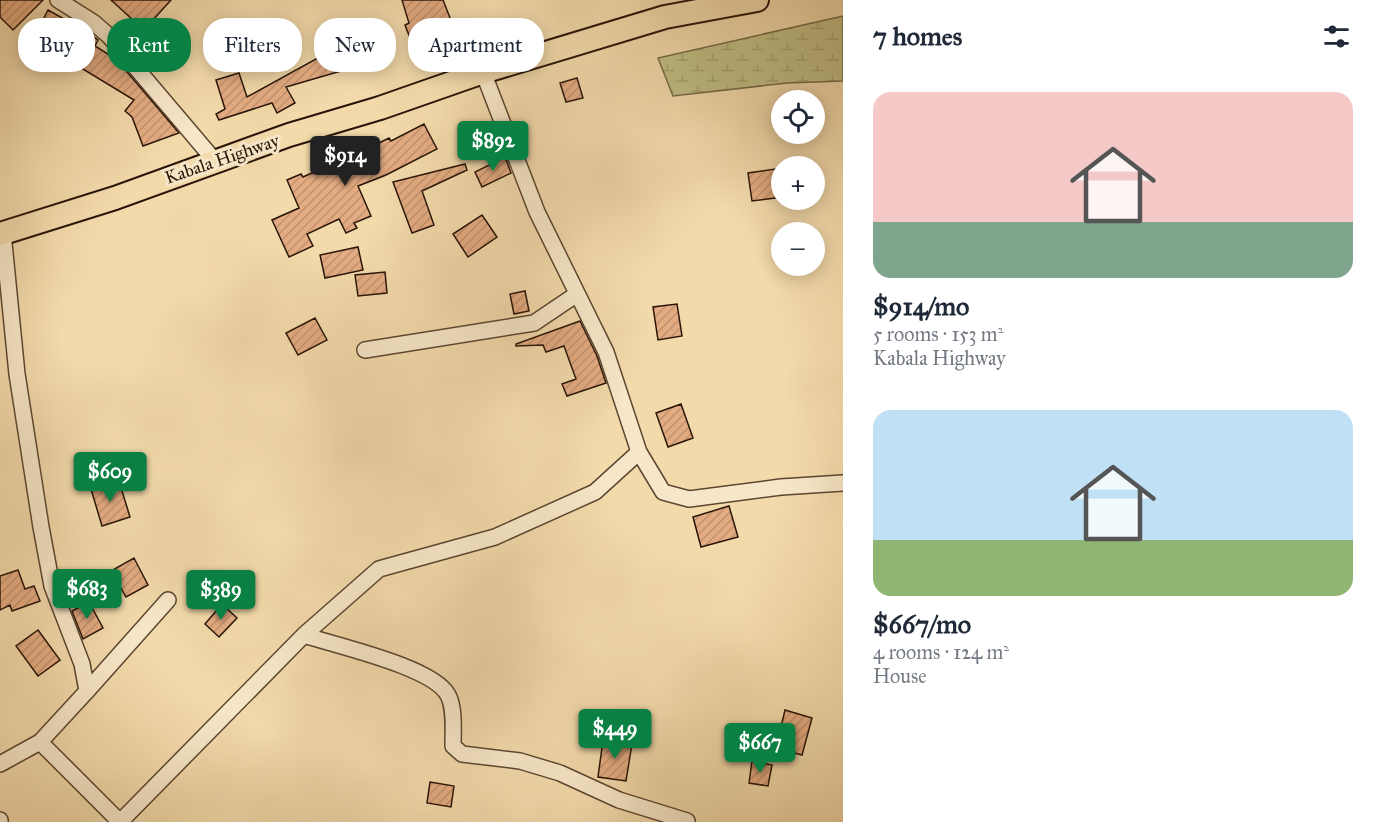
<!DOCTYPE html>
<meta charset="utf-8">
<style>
body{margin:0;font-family:"IM FELL Great Primer",serif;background:#f6f6f7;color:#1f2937;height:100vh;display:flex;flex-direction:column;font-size:22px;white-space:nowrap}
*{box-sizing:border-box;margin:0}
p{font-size:20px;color:#747a83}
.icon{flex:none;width:33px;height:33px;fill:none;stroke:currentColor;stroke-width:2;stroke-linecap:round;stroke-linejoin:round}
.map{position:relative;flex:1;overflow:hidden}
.sheet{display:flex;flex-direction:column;background:#fff;width:540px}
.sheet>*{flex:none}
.top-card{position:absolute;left:18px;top:18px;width:570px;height:54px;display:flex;gap:12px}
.tools{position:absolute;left:771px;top:90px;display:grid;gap:12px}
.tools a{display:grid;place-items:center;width:54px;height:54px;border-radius:50%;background:#fff;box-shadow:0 3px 15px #0003;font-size:30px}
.price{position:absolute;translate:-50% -51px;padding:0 14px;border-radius:6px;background:#0b8043;color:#fff;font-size:20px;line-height:39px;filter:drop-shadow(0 2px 3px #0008)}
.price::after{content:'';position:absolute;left:50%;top:36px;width:18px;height:14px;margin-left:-9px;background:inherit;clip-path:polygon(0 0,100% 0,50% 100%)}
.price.current{background:#222;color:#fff}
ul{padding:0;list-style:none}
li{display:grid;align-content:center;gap:12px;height:318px;padding:0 30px}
li span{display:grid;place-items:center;height:186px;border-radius:18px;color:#555}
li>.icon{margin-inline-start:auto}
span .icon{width:108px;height:108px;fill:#fffc;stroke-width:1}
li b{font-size:26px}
h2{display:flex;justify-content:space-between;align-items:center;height:72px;padding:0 30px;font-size:26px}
.pill{padding:0 21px;border-radius:24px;background:#fff;box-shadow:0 3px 15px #0003;font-size:21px;line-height:54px}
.pill.current{background:#0b8043;color:#fff}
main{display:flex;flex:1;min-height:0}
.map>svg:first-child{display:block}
</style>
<main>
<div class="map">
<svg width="843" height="822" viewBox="0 0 843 822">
<defs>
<pattern id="wetland-marsh" width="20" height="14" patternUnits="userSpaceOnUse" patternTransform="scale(1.5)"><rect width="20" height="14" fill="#c0be85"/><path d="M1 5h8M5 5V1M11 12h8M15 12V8" fill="none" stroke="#a5a271"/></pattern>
<pattern id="building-hatch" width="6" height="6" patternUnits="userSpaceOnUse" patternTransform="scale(1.5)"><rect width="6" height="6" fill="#e3ab81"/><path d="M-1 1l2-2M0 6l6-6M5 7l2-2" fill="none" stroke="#c3926e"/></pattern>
</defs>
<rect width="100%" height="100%" fill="#f3daab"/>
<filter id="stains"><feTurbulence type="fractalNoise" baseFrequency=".00333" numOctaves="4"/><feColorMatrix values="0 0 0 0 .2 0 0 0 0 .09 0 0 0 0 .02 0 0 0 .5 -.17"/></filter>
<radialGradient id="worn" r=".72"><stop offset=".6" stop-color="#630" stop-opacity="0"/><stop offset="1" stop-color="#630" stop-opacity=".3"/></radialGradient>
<path fill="url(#wetland-marsh)" stroke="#746a46" stroke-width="1.5" d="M 843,16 L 843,81 L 787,83 L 673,96 L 658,58 Z"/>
<path fill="url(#building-hatch)" stroke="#291508" stroke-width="1.5" d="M 0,0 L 43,0 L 13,30 L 0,17 Z
M 111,0 L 171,0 L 144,30 Z
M 402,0 L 443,0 L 452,23 L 424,34 L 433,55 L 419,61 L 405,25 L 409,23 Z
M 48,10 L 73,24 L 74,22 L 98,40 L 95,46 L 116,59 L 179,133 L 143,146 L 132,117 L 125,111 L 134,100 L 73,63 L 82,49 L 59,36 L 53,49 L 33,39 Z
M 259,30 L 269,60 L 245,68 L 235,38 Z
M 334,49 L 341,71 L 286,87 L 295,103 L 277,113 L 272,103 L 219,120 L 216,114 L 225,109 L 216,80 L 239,73 L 247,97 Z
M 577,78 L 583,98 L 566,102 L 560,83 Z
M 424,124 L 437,149 L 386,175 L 358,186 L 371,216 L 354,223 L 357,228 L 346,233 L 339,219 L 307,234 L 313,246 L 289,257 L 272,220 L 299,208 L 287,180 L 301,174 L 303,177 L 331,164 L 329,158 L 357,148 L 359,153 L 389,138 L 391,141 Z
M 505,157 L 511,173 L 482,187 L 475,172 Z
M 465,164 L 467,170 L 422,191 L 434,225 L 412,233 L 393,182 Z
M 782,168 L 782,197 L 752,201 L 748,173 Z
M 482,215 L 497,237 L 468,257 L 453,234 Z
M 358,247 L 363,270 L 325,278 L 320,255 Z
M 385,272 L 387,293 L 358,296 L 355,275 Z
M 525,291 L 529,311 L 514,314 L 510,294 Z
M 677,304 L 682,336 L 658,340 L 653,307 Z
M 315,318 L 327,340 L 298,355 L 286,333 Z
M 580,321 L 597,356 L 606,383 L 567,396 L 562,384 L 576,379 L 564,346 L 546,352 L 543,345 L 516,346 L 516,344 Z
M 681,404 L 693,438 L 668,447 L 656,413 Z
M 119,481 L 130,517 L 102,526 L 91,489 Z
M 729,506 L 738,537 L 701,547 L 693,517 Z
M 134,558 L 148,585 L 126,597 L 111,571 Z
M 18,570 L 25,589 L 34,586 L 40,601 L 12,611 L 10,605 L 0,610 L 0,576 Z
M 89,602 L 103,628 L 83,639 L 72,611 Z
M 222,604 L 237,618 L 219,637 L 205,624 Z
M 38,630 L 60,660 L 38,676 L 16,646 Z
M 785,710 L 812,718 L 802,755 L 776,748 Z
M 603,740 L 632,744 L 626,781 L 598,777 Z
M 752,761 L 772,765 L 768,786 L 749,783 Z
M 430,782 L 454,786 L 451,807 L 427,803 Z"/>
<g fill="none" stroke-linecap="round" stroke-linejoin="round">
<g stroke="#5c4631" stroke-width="18">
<path id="street" d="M 58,0 L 93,22 L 109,36 L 215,161
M 483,72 L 537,212 L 606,352 L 639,452 L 663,492 L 689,499 L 781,487 L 843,483
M 365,350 L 534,323 L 577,294
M 304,635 C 337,646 433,667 448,695 C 455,708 453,731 453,746 L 462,754 L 520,761 L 560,773 L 619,800 L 687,821
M 87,691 L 168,600
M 40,742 L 120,822
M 0,764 L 40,742 L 87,691 L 82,664 L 52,586 L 41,527 L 17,374 L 3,233
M 0,820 L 0,822
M 120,822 L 304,635 L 379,569 L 495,537 L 595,492 L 639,452"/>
</g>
<g stroke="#291508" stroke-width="26">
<path id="primary" d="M 0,234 L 115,198 L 289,135 L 380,108 L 483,72 L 665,17 L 757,0"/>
</g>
<use href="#street" stroke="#f7e7c8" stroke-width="15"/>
<use href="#primary" stroke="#f3daab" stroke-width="22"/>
</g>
<g text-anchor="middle" stroke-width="6" stroke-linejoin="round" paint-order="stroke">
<g font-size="18" fill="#291508" stroke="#f7e7c8">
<text transform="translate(222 159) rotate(-19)" y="6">Kabala Highway</text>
</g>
</g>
<rect width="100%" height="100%" filter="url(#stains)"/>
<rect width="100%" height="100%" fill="url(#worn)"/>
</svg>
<div class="tools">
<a><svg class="icon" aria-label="locate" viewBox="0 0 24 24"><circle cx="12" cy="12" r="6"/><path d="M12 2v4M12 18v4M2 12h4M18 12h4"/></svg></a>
<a>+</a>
<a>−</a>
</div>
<b class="price" style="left:493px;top:172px">$892</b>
<b class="price current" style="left:345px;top:187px">$914</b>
<b class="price" style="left:110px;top:503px">$609</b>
<b class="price" style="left:87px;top:620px">$683</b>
<b class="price" style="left:221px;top:621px">$389</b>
<b class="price" style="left:615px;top:760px">$449</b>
<b class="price" style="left:760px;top:774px">$667</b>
<div class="top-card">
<a class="pill">Buy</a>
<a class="pill current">Rent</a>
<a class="pill">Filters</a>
<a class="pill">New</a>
<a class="pill">Apartment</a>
</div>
</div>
<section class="sheet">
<h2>7 homes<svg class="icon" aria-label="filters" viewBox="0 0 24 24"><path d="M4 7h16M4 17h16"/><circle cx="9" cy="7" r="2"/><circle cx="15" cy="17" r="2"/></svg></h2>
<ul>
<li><span style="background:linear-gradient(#f6c9c9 70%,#7fa58c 0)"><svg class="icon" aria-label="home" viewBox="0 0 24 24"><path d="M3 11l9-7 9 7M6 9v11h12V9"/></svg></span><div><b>$914/mo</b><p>5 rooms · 153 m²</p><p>Kabala Highway</p></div></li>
<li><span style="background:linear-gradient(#bfe0f5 70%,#8fb573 0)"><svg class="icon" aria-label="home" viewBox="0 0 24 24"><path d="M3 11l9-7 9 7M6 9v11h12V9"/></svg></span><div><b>$667/mo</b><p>4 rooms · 124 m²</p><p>House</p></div></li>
</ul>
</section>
</main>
